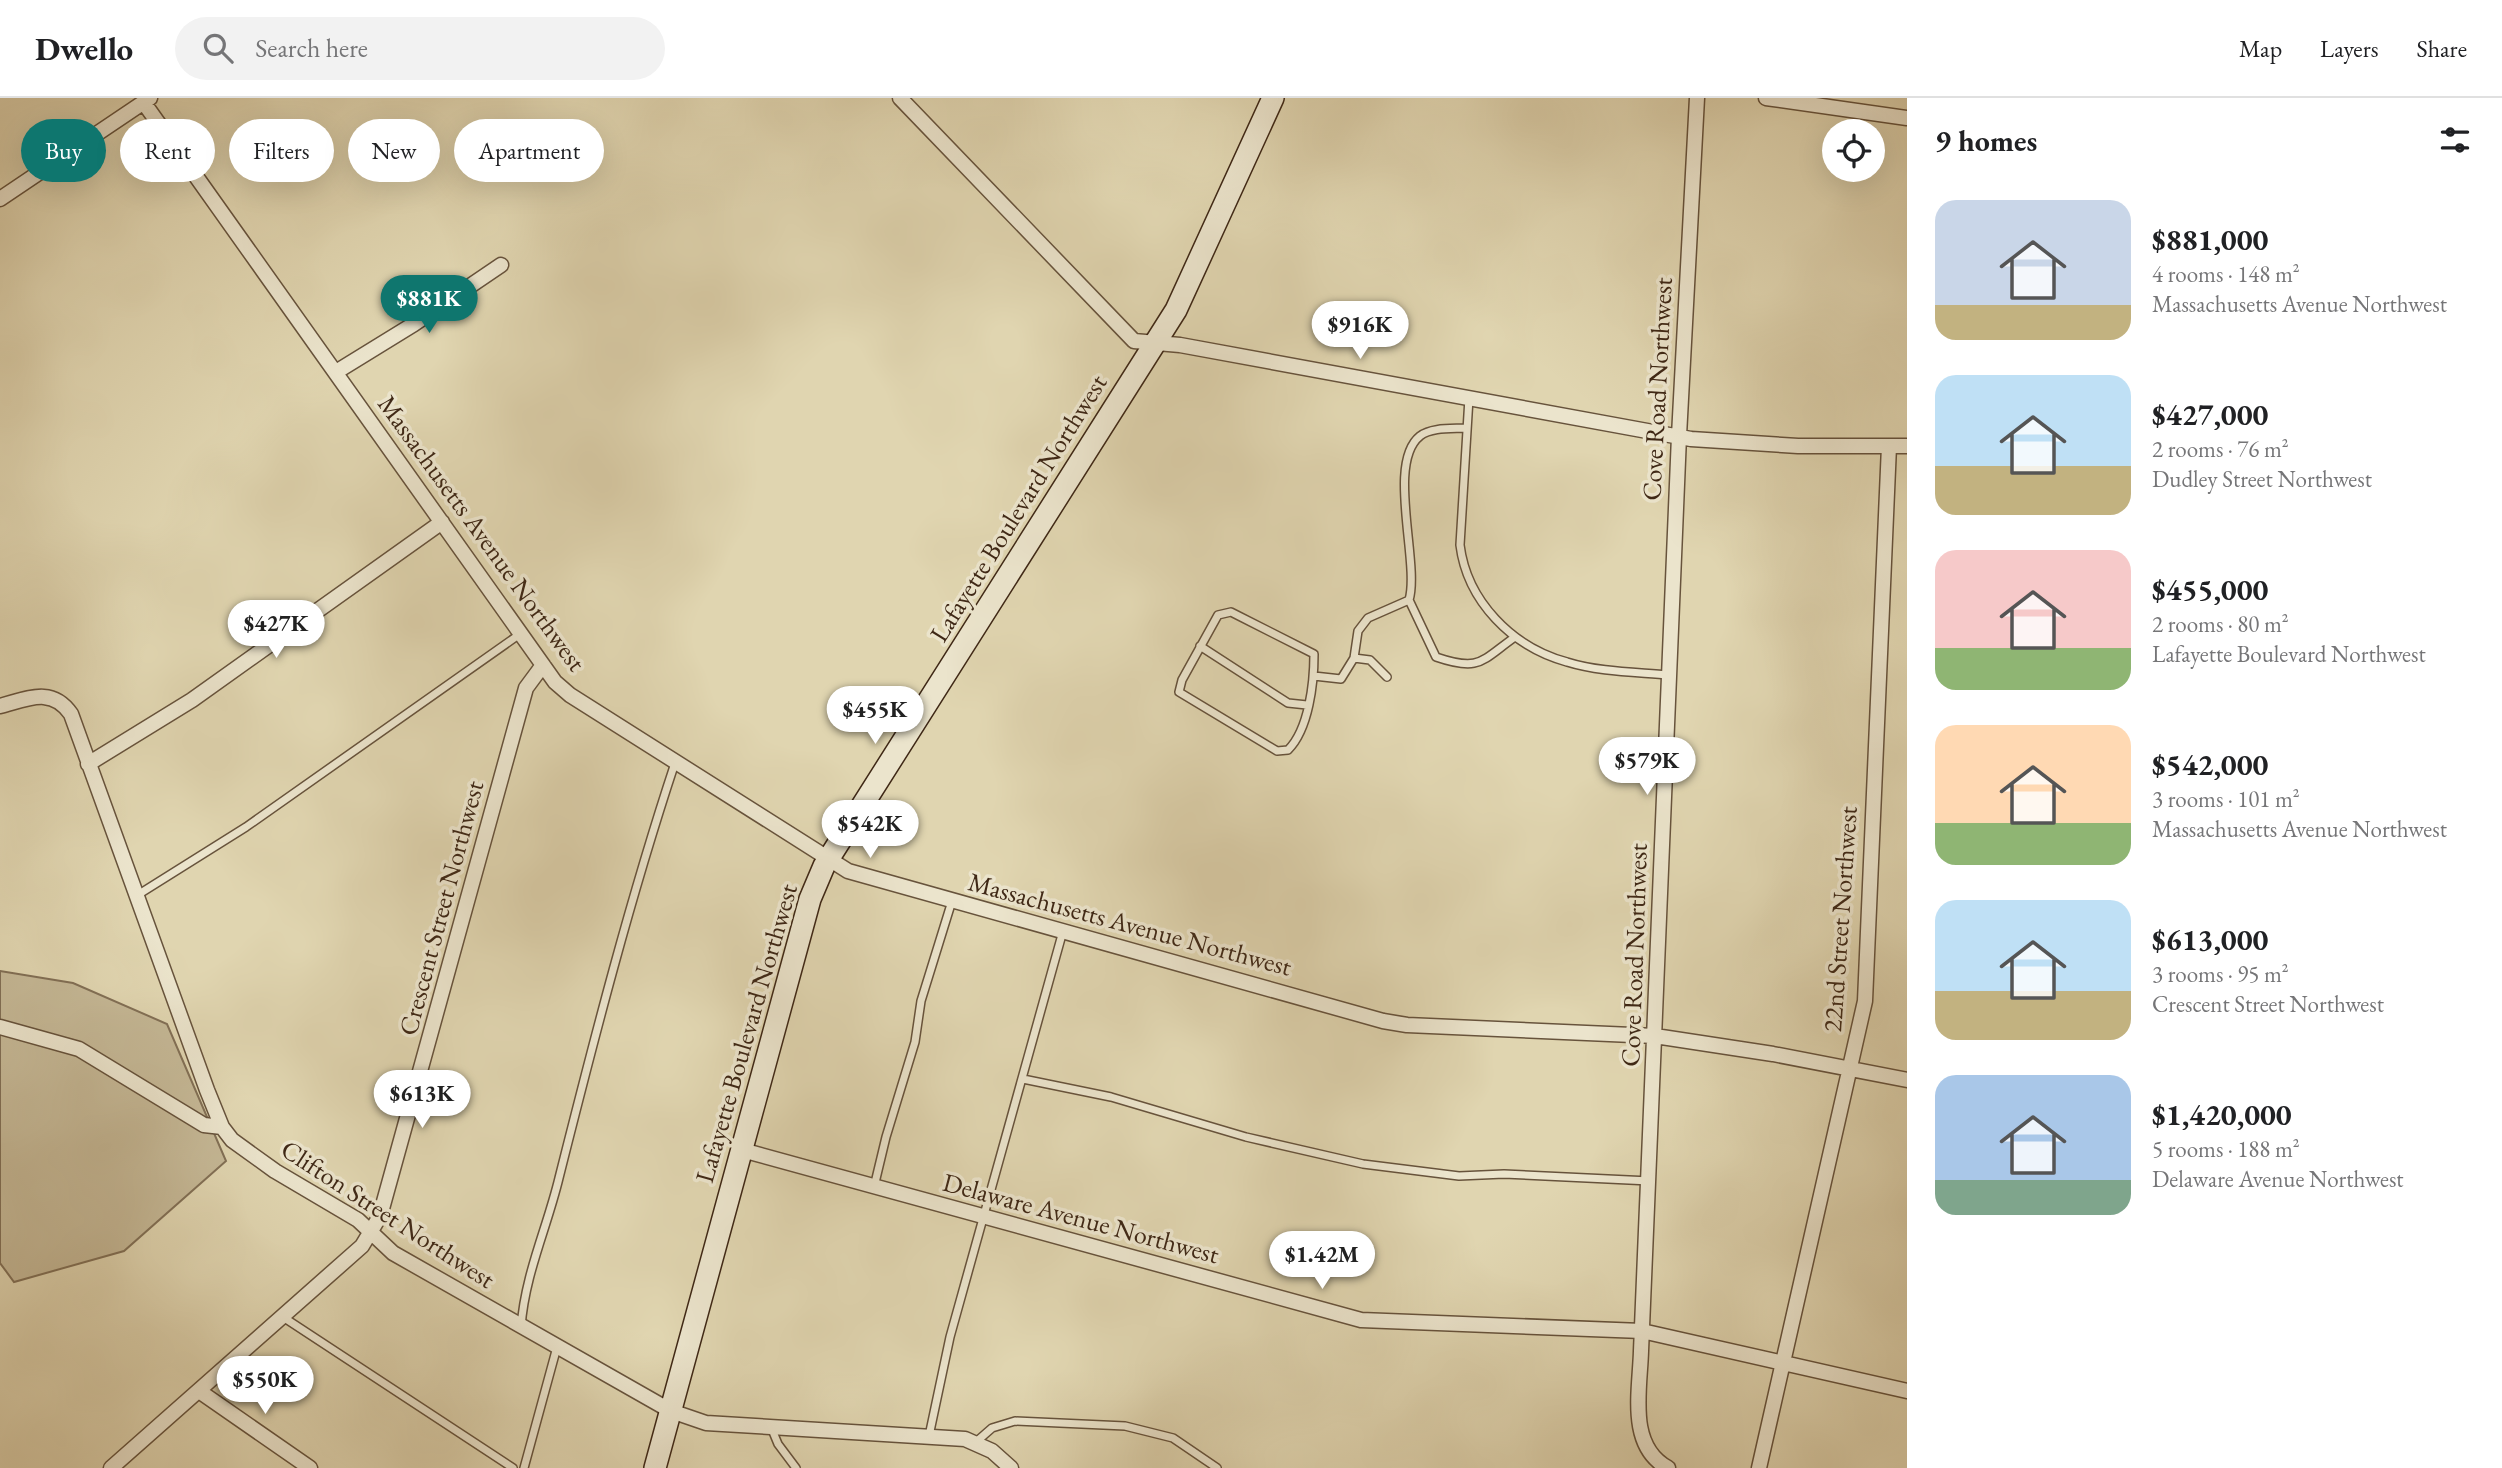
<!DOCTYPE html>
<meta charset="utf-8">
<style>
body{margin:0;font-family:"EB Garamond",serif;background:#f2f2f2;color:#202124;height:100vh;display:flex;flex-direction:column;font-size:26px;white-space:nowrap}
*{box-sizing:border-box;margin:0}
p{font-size:23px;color:#757577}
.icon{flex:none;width:38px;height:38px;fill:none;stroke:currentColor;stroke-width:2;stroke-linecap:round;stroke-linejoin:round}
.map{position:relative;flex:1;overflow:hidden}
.drawer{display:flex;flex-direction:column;background:#fff;width:595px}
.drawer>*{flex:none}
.banner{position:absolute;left:21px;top:21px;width:665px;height:63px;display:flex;gap:14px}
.controls{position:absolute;left:1822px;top:21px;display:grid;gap:14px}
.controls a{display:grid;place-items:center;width:63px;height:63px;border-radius:50%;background:#fff;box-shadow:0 7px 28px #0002;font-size:35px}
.price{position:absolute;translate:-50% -60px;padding:0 16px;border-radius:24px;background:#fff;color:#222;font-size:23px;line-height:46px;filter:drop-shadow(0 2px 4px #0008)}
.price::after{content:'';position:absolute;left:50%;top:42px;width:21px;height:16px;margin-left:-10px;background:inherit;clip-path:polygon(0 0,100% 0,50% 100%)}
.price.current{background:#0f766e;color:#fff}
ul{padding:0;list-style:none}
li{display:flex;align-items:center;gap:21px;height:175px;padding:0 28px}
li span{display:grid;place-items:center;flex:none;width:196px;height:140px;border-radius:21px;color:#555}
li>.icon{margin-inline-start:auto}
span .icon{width:84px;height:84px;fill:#fffc;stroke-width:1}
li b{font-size:30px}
h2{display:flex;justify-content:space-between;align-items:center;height:84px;padding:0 28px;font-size:30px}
.pill{padding:0 24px;border-radius:32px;background:#fff;box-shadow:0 7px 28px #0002;font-size:24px;line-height:63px}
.pill.current{background:#0f766e;color:#fff}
header{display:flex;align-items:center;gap:42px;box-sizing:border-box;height:98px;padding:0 35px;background:#fff;border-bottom:2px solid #e0e0e0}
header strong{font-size:33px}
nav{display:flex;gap:38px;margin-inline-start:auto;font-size:24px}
.search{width:490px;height:63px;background:#f2f2f2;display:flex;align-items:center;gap:18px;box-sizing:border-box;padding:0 24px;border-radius:38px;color:#757577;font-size:26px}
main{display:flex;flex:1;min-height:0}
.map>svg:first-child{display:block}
</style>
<header>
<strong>Dwello</strong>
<div class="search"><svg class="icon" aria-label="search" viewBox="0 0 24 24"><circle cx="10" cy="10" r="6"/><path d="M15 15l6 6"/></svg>Search here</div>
<nav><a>Map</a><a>Layers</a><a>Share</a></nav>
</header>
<main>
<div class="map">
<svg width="1907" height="1370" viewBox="0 0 1907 1370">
<rect width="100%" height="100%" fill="#e0d5b0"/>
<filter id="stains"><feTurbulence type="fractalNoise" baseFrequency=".00286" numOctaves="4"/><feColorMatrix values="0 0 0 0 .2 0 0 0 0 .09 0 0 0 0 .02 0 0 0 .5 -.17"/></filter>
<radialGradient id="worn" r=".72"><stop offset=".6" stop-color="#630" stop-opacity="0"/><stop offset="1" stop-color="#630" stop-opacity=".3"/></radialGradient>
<path fill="#c5b896" stroke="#827056" stroke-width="2" d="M 0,873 L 73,885 L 167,926 L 226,1063 L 124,1153 L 14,1184 L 0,1165 Z"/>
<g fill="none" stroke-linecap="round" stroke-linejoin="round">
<g stroke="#67533c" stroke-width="10">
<path id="service" d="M 1469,300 L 1460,447 C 1467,503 1512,549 1567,564 C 1599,574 1636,574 1669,577
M 1467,330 C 1452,331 1432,329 1420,338 C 1386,365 1420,465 1409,502 L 1436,559 C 1480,574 1481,563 1515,539
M 1231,514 L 1314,556 C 1314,585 1309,631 1288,652 L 1277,653 L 1179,594 L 1182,582 L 1218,517 Z
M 1200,548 L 1288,605 L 1307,607
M 1354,560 L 1370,562 L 1387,579
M 1314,578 L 1341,581 L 1354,560 L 1358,533 L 1368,520 L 1409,502
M 136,798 L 246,729 L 520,536
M 1023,981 L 1111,999 L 1246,1039 L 1363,1066 L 1459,1078 L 1504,1076 L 1650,1083
M 874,1089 L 886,1039 L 915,944 L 921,903 L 952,803
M 283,1219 L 513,1370
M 521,1229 C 525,1176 547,1130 559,1080 C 594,941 630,801 675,665
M 771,1329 L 778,1346 L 796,1370
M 929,1338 L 950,1239 L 1063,833
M 976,1344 L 992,1330 L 1015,1323 L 1125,1328 L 1173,1340 L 1217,1370
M 524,1370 L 557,1249"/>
</g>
<g stroke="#67533c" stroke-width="17">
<path id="minor" d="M 900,0 L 1134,243 L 1180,247 L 1691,341 L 1798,348 L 1907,348
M 1766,0 L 1907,20
M 144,5 L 555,584 L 570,597 L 848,773 L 1383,923 L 1407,927 L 1655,938 L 1773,956 L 1907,982
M 0,101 L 150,0
M 336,274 L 414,226 L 501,167
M 0,608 C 27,601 52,588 71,616 L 207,992 L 222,1029 L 232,1042 L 275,1073 L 358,1122 L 393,1155 L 671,1313 L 706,1325 L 965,1341 L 992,1353 L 1011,1370
M 88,666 L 192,602 L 442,424
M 0,929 L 79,951 L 204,1027 L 222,1029
M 742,1052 L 1361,1222 L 1642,1233 L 1907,1293
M 199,1293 L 310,1370
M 111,1370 L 362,1148 L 380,1118 L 526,590 L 543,567
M 1668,1370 C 1627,1348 1640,1292 1641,1253 L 1679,338 L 1697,0
M 1759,1370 L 1865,903 L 1889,348"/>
</g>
<g stroke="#3f2816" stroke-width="24">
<path id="secondary" d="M 655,1370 L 810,801 L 824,768 L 1176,212 L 1273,0"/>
</g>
<use href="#service" stroke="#ebe4cc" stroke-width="7"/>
<use href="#minor" stroke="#ebe4cc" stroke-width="14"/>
<use href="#secondary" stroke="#ebe4cc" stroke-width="21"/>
</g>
<g text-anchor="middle" stroke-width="7" stroke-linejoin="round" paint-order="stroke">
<g font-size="26" fill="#3f2816" stroke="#ebe4cc">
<text transform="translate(1657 291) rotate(-87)" y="9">Cove Road Northwest</text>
<text transform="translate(1018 410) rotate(-58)" y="9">Lafayette Boulevard Northwest</text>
<text transform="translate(482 435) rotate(54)" y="9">Massachusetts Avenue Northwest</text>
<text transform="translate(441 810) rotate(-75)" y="9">Crescent Street Northwest</text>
<text transform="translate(1840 821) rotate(-86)" y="9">22nd Street Northwest</text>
<text transform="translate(1130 826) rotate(15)" y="9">Massachusetts Avenue Northwest</text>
<text transform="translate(1634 857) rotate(-88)" y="9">Cove Road Northwest</text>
<text transform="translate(746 935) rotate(-74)" y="9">Lafayette Boulevard Northwest</text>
<text transform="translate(388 1116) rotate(33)" y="9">Clifton Street Northwest</text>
<text transform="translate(1081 1120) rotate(15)" y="9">Delaware Avenue Northwest</text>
</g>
</g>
<rect width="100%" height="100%" filter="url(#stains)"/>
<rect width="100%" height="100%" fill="url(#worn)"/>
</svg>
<div class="controls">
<a><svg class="icon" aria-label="locate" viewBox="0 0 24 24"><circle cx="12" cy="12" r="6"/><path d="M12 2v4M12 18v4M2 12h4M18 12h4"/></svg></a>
</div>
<b class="price current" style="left:429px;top:237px">$881K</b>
<b class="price" style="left:1360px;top:263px">$916K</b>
<b class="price" style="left:276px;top:562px">$427K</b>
<b class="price" style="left:875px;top:648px">$455K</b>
<b class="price" style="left:1647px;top:699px">$579K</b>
<b class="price" style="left:870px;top:762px">$542K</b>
<b class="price" style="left:422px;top:1032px">$613K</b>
<b class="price" style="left:1322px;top:1193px">$1.42M</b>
<b class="price" style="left:265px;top:1318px">$550K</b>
<div class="banner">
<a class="pill current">Buy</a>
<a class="pill">Rent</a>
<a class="pill">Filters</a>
<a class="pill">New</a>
<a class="pill">Apartment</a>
</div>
</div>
<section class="drawer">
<h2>9 homes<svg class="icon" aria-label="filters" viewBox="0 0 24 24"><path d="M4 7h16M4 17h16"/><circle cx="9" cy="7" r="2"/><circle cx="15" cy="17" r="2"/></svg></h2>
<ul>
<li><span style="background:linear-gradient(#c9d6e8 75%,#c2b280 0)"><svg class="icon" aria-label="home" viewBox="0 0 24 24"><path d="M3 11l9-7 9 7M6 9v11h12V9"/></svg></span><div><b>$881,000</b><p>4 rooms · 148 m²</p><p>Massachusetts Avenue Northwest</p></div></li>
<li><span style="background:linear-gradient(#bfe0f5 65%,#c2b280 0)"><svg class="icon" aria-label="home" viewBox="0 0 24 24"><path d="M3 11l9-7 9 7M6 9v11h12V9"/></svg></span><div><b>$427,000</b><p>2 rooms · 76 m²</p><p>Dudley Street Northwest</p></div></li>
<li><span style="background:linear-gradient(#f6c9c9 70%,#8fb573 0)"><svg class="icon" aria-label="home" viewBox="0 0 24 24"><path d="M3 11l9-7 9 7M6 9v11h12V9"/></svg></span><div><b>$455,000</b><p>2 rooms · 80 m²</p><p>Lafayette Boulevard Northwest</p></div></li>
<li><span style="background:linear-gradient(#ffd9b3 70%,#8fb573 0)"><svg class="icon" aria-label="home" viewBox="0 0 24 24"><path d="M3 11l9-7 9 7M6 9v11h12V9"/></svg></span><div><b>$542,000</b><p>3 rooms · 101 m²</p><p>Massachusetts Avenue Northwest</p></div></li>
<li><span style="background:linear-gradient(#bfe0f5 65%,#c2b280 0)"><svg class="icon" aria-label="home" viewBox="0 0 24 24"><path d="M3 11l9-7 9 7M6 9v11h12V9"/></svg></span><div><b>$613,000</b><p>3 rooms · 95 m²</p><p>Crescent Street Northwest</p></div></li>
<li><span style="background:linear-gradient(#a9c7e8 75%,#7fa58c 0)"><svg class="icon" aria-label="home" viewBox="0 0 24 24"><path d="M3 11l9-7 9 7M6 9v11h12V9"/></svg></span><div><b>$1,420,000</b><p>5 rooms · 188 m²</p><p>Delaware Avenue Northwest</p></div></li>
</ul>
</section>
</main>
